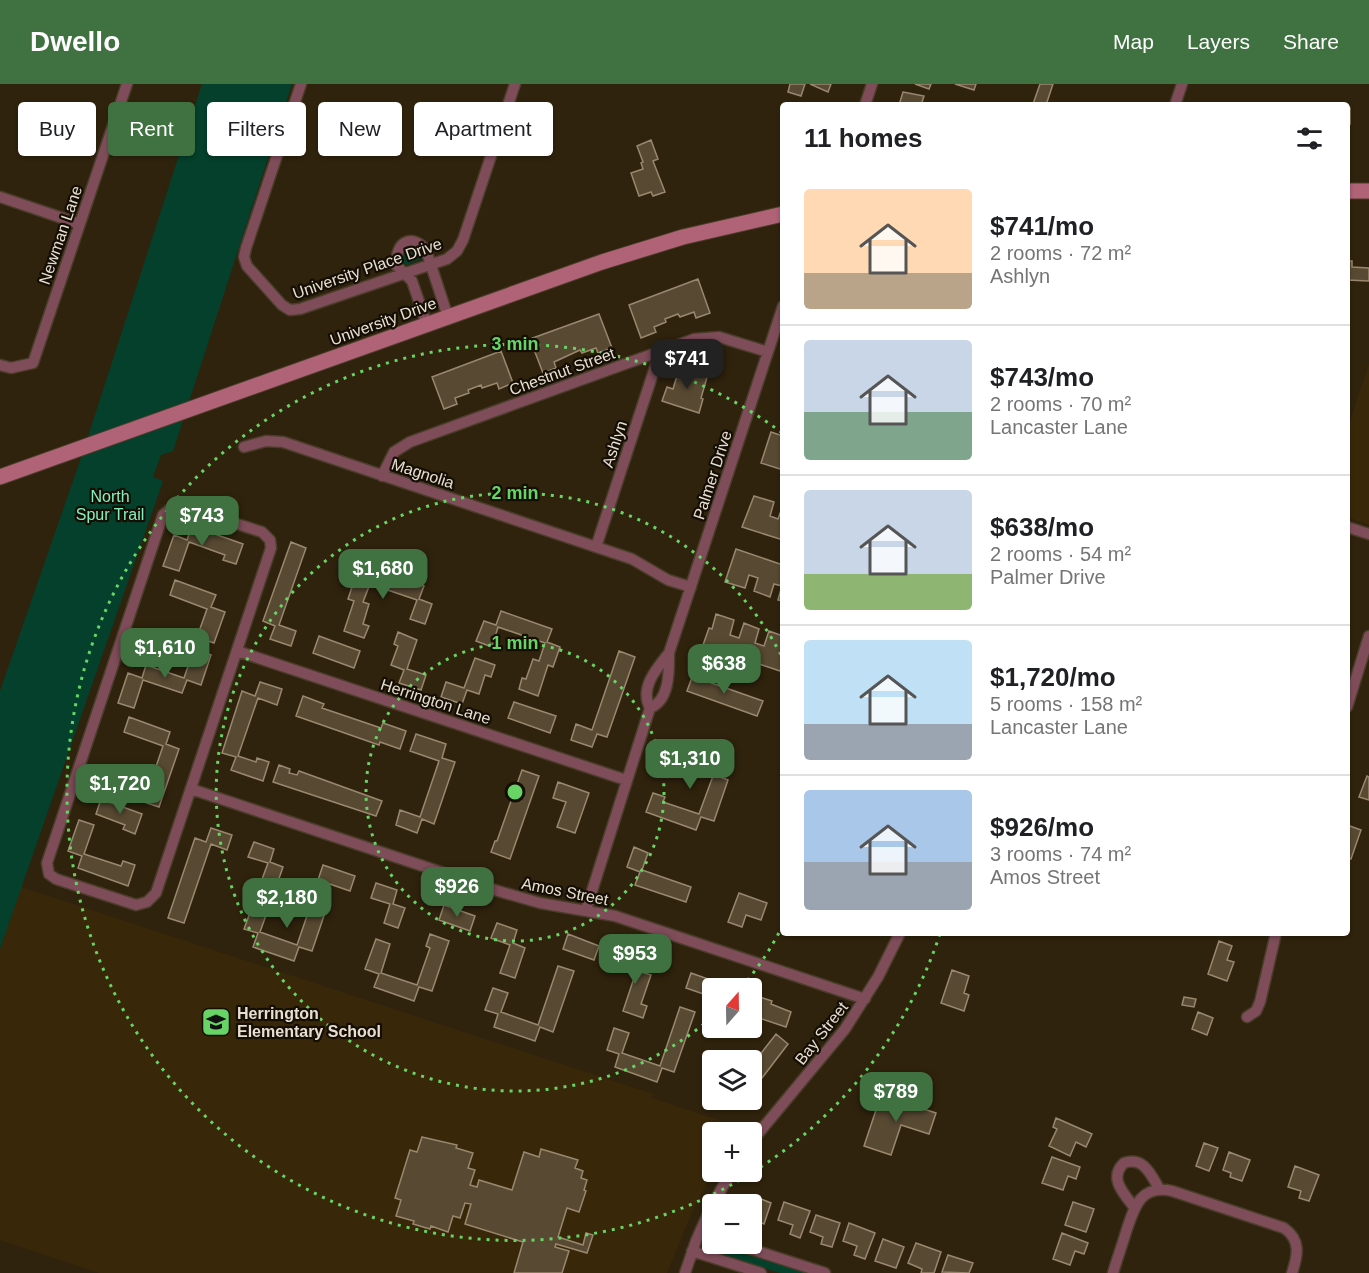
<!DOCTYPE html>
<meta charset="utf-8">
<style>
body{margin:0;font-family:Arial,sans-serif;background:#f6f6f6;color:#202124;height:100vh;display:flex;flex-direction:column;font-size:22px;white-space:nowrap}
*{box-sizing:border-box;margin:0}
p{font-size:20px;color:#757577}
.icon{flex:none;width:33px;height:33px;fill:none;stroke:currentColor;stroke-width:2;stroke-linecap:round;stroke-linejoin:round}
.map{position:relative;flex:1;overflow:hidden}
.drawer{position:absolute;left:780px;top:18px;width:570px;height:834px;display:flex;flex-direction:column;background:#fff;border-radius:6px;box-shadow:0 2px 4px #0004}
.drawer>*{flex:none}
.guide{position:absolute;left:18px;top:18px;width:570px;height:54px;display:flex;gap:12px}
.needle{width:39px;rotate:20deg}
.tools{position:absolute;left:702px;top:894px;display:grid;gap:12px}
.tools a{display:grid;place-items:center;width:60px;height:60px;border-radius:6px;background:#fff;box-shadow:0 2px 4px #0004;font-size:30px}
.price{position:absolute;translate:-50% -51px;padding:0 14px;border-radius:12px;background:#407241;color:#fff;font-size:20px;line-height:39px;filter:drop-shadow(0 2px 3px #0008)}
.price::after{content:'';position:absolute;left:50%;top:36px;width:18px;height:14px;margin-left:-9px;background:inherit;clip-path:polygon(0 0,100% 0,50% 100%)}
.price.current{background:#222;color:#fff}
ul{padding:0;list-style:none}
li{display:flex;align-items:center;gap:18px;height:150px;padding:0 24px}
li+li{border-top:2px solid #e0e0e0}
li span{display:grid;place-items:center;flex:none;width:168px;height:120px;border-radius:6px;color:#555}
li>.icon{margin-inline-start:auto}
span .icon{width:72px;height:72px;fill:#fffc;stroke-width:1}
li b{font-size:26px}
h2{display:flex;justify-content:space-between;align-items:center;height:72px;padding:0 24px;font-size:26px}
.chip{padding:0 21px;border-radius:6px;background:#fff;box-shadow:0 2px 4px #0004;font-size:21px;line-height:54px}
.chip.current{background:#407241;color:#fff}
header{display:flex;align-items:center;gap:36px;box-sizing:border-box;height:84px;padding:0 30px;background:#407241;color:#fff}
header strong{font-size:28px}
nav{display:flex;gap:33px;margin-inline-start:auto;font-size:21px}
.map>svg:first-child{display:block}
</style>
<header>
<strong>Dwello</strong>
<nav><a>Map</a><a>Layers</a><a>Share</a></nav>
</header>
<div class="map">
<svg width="1369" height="1189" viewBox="0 0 1369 1189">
<rect width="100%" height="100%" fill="#30230d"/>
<path fill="#392709" d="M 1369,280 L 1369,441 L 1347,433 L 1347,346 Z
M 21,803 L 653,1010 L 652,1014 L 742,1044 L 739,1048 L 712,1048 L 713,1088 L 693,1125 L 667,1189 L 99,1189 L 0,1156 L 0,865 Z"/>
<path fill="#04402b" d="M 202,0 L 292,0 L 173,367 L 161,371 L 153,393 L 163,397 L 0,865 L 0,607 L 82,371 Z
M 408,164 L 417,164 L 421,167 L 421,175 L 407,181 L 404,179 L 404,167 Z
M 713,1160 L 717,1160 L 806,1189 L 780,1189 L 714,1167 L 711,1163 Z"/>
<path fill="#584932" stroke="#99886f" stroke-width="1.5" d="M 790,0 L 805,0 L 801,12 L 788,8 Z
M 810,0 L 831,0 L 828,8 Z
M 915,0 L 931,0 L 929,5 Z
M 955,0 L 976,0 L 974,6 Z
M 1040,0 L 1053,0 L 1046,21 L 1033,20 Z
M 903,8 L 924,12 L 921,21 L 899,21 Z
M 1347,24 L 1350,24 L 1350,40 L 1347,40 Z
M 651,56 L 658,75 L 653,77 L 665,108 L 653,112 L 651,108 L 639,112 L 631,89 L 643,85 L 641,79 L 643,78 L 637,62 Z
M 1347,177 L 1352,177 L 1352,183 L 1369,184 L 1369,197 L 1347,196 Z
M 698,195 L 710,229 L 696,234 L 694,228 L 680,233 L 678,230 L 665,235 L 666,238 L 654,243 L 656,248 L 641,254 L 629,221 Z
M 599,230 L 612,264 L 598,269 L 596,264 L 582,269 L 580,266 L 554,278 L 556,284 L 543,289 L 530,255 Z
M 501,267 L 513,299 L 499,305 L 497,299 L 482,304 L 481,301 L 468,306 L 469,309 L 455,314 L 457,320 L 444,325 L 432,293 Z
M 680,282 L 708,290 L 701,314 L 703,315 L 699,329 L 662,317 L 667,303 L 673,305 Z
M 771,348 L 783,352 L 783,386 L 761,379 Z
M 754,412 L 774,418 L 770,432 L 778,435 L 783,421 L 783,456 L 742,443 Z
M 192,442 L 243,460 L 236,480 L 223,476 L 225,471 L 189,458 L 179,487 L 163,482 L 174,451 L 187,456 Z
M 291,458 L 306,464 L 279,541 L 296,547 L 291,562 L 270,555 L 275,542 L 263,537 Z
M 736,465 L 783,481 L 783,517 L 778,516 L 782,502 L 774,500 L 770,513 L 754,507 L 758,494 L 749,491 L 745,504 L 725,498 Z
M 373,484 L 424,502 L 419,515 L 432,520 L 425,540 L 410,535 L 417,516 L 370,500 L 363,518 L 369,520 L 363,540 L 369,542 L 364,554 L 344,547 L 354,517 L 348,515 L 355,494 L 368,498 Z
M 175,496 L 216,511 L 211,523 L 225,528 L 214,559 L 197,553 L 207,525 L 170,511 Z
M 501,527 L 552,545 L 547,558 L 560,563 L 553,583 L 548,581 L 538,612 L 519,605 L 522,594 L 526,595 L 533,575 L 539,577 L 545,559 L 498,543 L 492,563 L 476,557 L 484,537 L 496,541 Z
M 716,530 L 734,536 L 730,551 L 739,554 L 744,539 L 759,545 L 755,559 L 764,562 L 769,547 L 783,552 L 783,579 L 780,587 L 703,561 L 709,544 L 712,545 Z
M 398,548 L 417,556 L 407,585 L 426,591 L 421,606 L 399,599 L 404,586 L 391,581 L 398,562 L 394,560 Z
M 319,552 L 360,567 L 354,584 L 313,569 Z
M 194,565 L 211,571 L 201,601 L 187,596 L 182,609 L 143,596 L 134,624 L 118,619 L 128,589 L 142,594 L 146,581 L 184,594 Z
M 619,567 L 635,573 L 607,653 L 597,650 L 592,663 L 571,656 L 576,640 L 592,646 Z
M 475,574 L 495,581 L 491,593 L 485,591 L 479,610 L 467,606 L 462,620 L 441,613 L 446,598 L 464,604 Z
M 694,588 L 705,592 L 703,596 L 763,617 L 757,632 L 687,607 Z
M 260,598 L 282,605 L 277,621 L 258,614 L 238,672 L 256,678 L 257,674 L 269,678 L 263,697 L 231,686 L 236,673 L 222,669 L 242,607 L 255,612 Z
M 303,612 L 324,620 L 322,624 L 381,644 L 383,639 L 406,647 L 400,665 L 380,658 L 379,661 L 296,632 Z
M 514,618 L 556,632 L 550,649 L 508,634 Z
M 129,633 L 170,648 L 166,660 L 179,665 L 159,723 L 144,718 L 163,662 L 124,648 Z
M 416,650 L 446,660 L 442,674 L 455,678 L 434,740 L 422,735 L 417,749 L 396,741 L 400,726 L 420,733 L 439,677 L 410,667 Z
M 669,661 L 719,678 L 715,691 L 728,696 L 714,737 L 701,733 L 696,746 L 646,728 L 653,709 L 665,713 L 663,718 L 699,730 L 713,692 L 677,680 L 675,685 L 662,681 Z
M 279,681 L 290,685 L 289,689 L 297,691 L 299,687 L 382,717 L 376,732 L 273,698 Z
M 522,686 L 539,692 L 510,775 L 491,768 L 495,757 L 497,757 Z
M 1367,692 L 1369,693 L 1369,716 L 1359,713 Z
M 558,698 L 589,709 L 575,749 L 557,743 L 566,718 L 553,714 Z
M 101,715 L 142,730 L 135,750 L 123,745 L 125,741 L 96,730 Z
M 79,736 L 94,741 L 84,770 L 121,782 L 123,777 L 135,781 L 128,802 L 78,784 L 82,772 L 68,767 Z
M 1347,741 L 1361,746 L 1351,775 L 1347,773 Z
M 211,744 L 232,751 L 227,766 L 211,760 L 184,839 L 168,834 L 195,754 L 206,758 Z
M 254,758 L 274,765 L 270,778 L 283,783 L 276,803 L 261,798 L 268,779 L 248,773 Z
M 634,763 L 648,769 L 642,786 L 691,803 L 686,818 L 635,801 L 640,788 L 627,783 Z
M 323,781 L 355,792 L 350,807 L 318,796 Z
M 376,799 L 397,806 L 393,820 L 405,824 L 398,844 L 384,839 L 390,820 L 371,814 Z
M 739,809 L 767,819 L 761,836 L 746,831 L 742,843 L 728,838 Z
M 310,810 L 329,817 L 312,867 L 299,863 L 294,877 L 253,863 L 258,849 L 244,845 L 255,815 L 270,820 L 260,848 L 297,861 L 310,823 L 306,822 Z
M 444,821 L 475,832 L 470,847 L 439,836 Z
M 497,839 L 517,846 L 513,859 L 525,864 L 515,894 L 500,889 L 510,861 L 491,854 Z
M 430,850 L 449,857 L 432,907 L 419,903 L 414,917 L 374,903 L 379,890 L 365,885 L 376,855 L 390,860 L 381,889 L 417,901 L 430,864 L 426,862 Z
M 568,850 L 599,862 L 594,876 L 563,865 Z
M 1219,857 L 1232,862 L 1227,876 L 1234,878 L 1227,897 L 1208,890 Z
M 623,867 L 643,874 L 638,887 L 651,891 L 641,920 L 647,922 L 643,934 L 623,927 L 636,888 L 618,882 Z
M 558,882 L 574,887 L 553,948 L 540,943 L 535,957 L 494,943 L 498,930 L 485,926 L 493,904 L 508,909 L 501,928 L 538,941 Z
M 952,886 L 969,892 L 964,909 L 969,911 L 964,927 L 941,919 Z
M 691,889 L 722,900 L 721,904 L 712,904 L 712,913 L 686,904 Z
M 760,913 L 772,917 L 771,920 L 791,928 L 786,943 L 753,932 Z
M 1184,913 L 1196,915 L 1194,923 L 1182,921 Z
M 680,923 L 695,928 L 674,988 L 662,984 L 657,998 L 615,983 L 619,970 L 607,966 L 614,944 L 629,949 L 622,969 L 660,982 Z
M 1198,928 L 1213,934 L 1207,951 L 1192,945 Z
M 776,950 L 788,960 L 752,1007 L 752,981 Z
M 881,1011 L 936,1029 L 929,1050 L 901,1041 L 891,1071 L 864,1062 Z
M 724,1016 L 745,1016 L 737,1025 Z
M 1056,1034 L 1092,1050 L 1086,1063 L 1076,1058 L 1070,1072 L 1049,1062 L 1057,1045 L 1053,1043 Z
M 422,1053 L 457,1061 L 456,1064 L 473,1069 L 468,1084 L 475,1086 L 470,1101 L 477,1103 L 479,1096 L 512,1106 L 524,1068 L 539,1073 L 541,1065 L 578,1076 L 575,1084 L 583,1087 L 581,1094 L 587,1096 L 584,1106 L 586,1107 L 579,1128 L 567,1124 L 558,1153 L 583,1161 L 586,1149 L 593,1151 L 587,1169 L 556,1160 L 555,1163 L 569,1167 L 562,1189 L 514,1189 L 523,1158 L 465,1140 L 471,1120 L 465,1119 L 460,1134 L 453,1132 L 448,1148 L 431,1142 L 430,1145 L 413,1140 L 414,1137 L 396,1132 L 401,1116 L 395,1114 L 410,1066 L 417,1068 Z
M 1204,1059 L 1218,1064 L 1209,1087 L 1196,1082 Z
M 1229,1068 L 1250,1076 L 1242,1097 L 1230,1093 L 1231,1089 L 1223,1086 Z
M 1052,1073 L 1080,1083 L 1076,1095 L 1068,1092 L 1063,1106 L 1042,1099 Z
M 1295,1082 L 1319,1091 L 1309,1117 L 1299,1114 L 1301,1107 L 1288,1103 Z
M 751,1111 L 771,1119 L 764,1140 L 752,1135 L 752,1120 L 747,1120 Z
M 784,1118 L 810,1127 L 800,1154 L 790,1150 L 793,1141 L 778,1136 Z
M 1073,1118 L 1094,1125 L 1086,1148 L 1065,1141 Z
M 816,1131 L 840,1139 L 832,1163 L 821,1160 L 823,1153 L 810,1148 Z
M 849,1139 L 875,1149 L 865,1175 L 854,1171 L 857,1162 L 843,1157 Z
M 1062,1149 L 1088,1159 L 1084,1170 L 1075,1167 L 1070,1181 L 1053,1175 Z
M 883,1155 L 904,1163 L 896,1184 L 875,1177 Z
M 916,1159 L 941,1168 L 934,1189 L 921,1189 L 922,1185 L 908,1179 Z
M 948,1171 L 973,1179 L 969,1189 L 942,1188 Z"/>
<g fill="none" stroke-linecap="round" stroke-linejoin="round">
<g stroke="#4a3d29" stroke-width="13">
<path id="street" d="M 301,0 L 246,164 L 244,173 L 247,182 L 282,221 L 290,226 L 300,225 L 447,175 L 457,167 L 463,156 L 515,0
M 865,21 L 872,0
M 1175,21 L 1182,0
M 0,113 L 80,140
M 427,241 L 412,197 L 397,182 C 394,161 410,147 426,166 L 448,233
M 0,281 L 11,284 L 33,279 L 127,0
M 244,363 L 266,357 L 283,358 L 632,475 L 668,496 L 691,503
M 382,392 L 394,368 L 410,358 L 694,255 L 719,253 L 768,268
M 181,422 L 262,448 L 270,456 L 271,464 L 156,809 L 147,818 L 136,821 L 56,795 L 49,790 L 47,779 L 163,431 L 172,423 Z
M 1347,443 L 1369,450
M 596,463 L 660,268
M 237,567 L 626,696
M 1347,623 L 1369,552
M 650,624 C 670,616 669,587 669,569 L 783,222
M 191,705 L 498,807 L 540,819 L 615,832 L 865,915
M 586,826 L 650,624 C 639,604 657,584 669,569
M 1247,933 L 1256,927 L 1260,918 L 1276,849
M 752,1057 L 845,945 L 878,893 L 900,849
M 713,1120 L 731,1088
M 1134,1123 C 1124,1110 1108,1094 1124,1079 C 1144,1072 1151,1091 1160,1106
M 700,1148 L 712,1152
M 735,1160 L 825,1189
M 692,1167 L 761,1189
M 685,1189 L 696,1157 L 712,1121
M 1113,1189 C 1117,1175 1122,1162 1126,1148 C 1134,1124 1140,1100 1172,1107 L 1284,1144 C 1301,1156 1298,1171 1292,1189"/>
</g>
<g stroke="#4a3d29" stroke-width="17">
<path id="secondary" d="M 1347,107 L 1369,107
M 0,393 L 602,178 L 683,153 L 783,130"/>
</g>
<use href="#street" stroke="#7f4d5a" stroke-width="10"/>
<use href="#secondary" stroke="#b06277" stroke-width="15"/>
</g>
<g fill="none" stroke="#67d465" stroke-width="3" stroke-dasharray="3 6">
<circle cx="515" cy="708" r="149"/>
<path d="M783 841A299 299 0 0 1 741 904M711 934A299 299 0 1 1 783 575"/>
<path d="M940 850A448 448 0 1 1 781 348"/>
</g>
<defs>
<g id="school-square" transform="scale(1.5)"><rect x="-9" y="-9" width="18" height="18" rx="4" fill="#67d465" stroke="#140e05"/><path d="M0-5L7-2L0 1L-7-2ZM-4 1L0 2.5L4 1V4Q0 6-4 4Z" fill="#111"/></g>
</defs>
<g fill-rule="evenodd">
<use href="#school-square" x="216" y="938"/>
</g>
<g text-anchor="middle" stroke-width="4.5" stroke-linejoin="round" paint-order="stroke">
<g font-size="16" fill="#e8dfd2" stroke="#140e05">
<text transform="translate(60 151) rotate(-71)" y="6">Newman Lane</text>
<text transform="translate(367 184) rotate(-19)" y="6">University Place Drive</text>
<text transform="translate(383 237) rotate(-20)" y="6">University Drive</text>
<text transform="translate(562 287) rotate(-20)" y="6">Chestnut Street</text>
<text transform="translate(614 360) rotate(-72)" y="6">Ashlyn</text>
<text transform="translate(423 389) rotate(18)" y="6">Magnolia</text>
<text transform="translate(712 391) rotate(-72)" y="6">Palmer Drive</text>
<text transform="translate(436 617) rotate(18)" y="6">Herrington Lane</text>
<text transform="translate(565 807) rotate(11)" y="6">Amos Street</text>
<text transform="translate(821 949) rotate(-52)" y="6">Bay Street</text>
</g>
<g font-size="16" fill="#84f0c0" stroke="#140e05">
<text x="110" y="418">North<tspan x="110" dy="18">Spur Trail</tspan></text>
</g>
<g font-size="16" font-weight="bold" fill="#e8dfd2" stroke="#140e05" text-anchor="start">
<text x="237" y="935">Herrington<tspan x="237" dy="18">Elementary School</tspan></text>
</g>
</g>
<circle cx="515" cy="708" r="9" fill="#67d465" stroke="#140e05" stroke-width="3"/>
<g font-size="18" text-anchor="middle" font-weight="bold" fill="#67d465" stroke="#140e05" stroke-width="4.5" stroke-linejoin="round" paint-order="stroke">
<text x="515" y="266">3 min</text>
<text x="515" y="415">2 min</text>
<text x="515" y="565">1 min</text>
</g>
</svg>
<div class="tools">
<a><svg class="needle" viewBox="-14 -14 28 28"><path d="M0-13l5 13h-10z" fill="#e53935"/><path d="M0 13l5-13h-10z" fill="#757577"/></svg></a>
<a><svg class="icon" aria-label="layers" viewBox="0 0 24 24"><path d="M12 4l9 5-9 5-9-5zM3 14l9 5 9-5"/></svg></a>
<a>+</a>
<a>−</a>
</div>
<b class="price current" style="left:687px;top:306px">$741</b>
<b class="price" style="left:202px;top:463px">$743</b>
<b class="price" style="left:383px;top:516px">$1,680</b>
<b class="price" style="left:165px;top:595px">$1,610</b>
<b class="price" style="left:724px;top:611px">$638</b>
<b class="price" style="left:690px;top:706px">$1,310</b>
<b class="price" style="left:120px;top:731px">$1,720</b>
<b class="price" style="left:457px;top:834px">$926</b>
<b class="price" style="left:287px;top:845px">$2,180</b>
<b class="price" style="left:635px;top:901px">$953</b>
<b class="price" style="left:896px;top:1039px">$789</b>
<div class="guide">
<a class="chip">Buy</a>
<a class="chip current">Rent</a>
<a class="chip">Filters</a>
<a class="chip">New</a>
<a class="chip">Apartment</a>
</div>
<section class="drawer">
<h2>11 homes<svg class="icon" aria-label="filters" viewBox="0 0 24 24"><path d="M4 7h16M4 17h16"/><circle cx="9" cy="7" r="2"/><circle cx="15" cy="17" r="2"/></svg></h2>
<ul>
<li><span style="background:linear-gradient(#ffd9b3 70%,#b9a48a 0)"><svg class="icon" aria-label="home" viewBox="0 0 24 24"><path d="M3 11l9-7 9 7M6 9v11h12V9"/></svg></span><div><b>$741/mo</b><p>2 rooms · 72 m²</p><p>Ashlyn</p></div></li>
<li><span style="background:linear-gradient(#c9d6e8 60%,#7fa58c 0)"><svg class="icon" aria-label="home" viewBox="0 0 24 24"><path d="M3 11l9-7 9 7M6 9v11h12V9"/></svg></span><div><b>$743/mo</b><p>2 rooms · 70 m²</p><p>Lancaster Lane</p></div></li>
<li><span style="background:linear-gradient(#c9d6e8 70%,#8fb573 0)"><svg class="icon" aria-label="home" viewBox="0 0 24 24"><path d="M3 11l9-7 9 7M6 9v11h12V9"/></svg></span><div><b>$638/mo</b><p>2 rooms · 54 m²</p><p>Palmer Drive</p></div></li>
<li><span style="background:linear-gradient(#bfe0f5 70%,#9aa5b1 0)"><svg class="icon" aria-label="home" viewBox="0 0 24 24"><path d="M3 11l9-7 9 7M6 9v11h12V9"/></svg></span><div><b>$1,720/mo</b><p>5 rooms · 158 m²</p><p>Lancaster Lane</p></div></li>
<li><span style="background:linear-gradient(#a9c7e8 60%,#9aa5b1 0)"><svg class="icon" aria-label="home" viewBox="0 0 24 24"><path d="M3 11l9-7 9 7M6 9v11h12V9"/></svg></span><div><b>$926/mo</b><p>3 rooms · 74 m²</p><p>Amos Street</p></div></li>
</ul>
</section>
</div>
